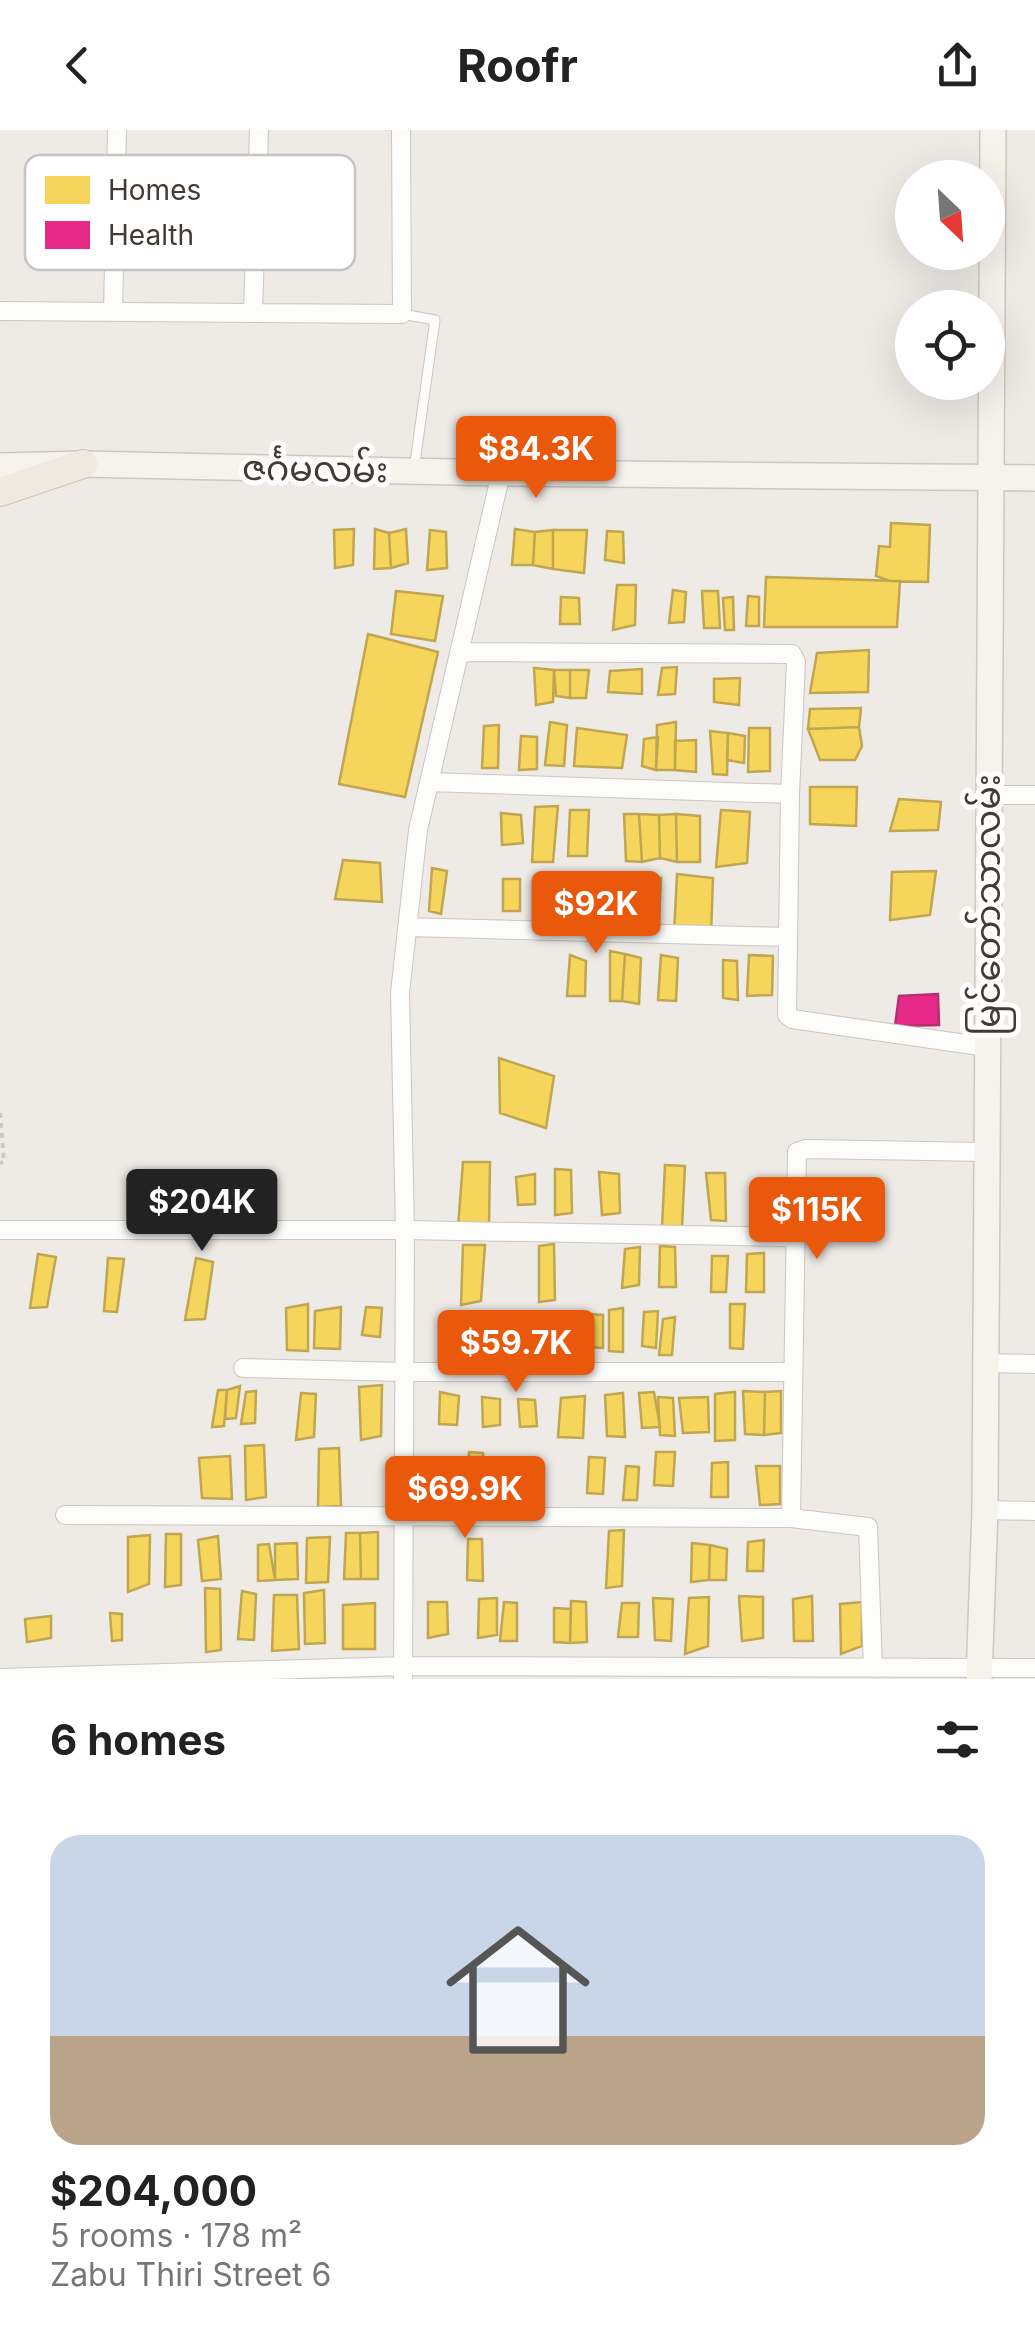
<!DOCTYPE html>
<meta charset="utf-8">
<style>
body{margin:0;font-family:Inter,"Noto Sans Myanmar",sans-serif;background:#f2f2f2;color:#222;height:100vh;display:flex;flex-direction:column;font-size:38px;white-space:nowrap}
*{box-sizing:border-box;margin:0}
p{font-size:32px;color:#767676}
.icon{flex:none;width:55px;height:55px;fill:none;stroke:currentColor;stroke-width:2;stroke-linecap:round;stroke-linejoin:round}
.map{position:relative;height:1549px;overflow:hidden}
.panel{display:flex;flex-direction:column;background:#fff;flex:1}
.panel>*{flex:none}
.needle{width:65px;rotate:155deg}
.fabs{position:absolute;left:895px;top:30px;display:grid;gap:20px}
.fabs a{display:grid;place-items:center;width:110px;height:110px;border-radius:50%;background:#fff;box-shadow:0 10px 40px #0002;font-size:50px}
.price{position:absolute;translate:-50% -85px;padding:0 22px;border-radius:10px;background:#ea580c;color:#fff;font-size:32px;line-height:65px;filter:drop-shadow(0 2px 5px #0008)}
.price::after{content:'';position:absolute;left:50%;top:60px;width:30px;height:22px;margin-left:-15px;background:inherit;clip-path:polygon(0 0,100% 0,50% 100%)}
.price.on{background:#222;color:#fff}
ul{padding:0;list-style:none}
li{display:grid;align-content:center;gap:20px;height:530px;padding:0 50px}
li+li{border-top:2px solid #e0e0e0}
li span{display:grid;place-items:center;height:310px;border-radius:30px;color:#555}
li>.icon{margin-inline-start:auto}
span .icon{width:180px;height:180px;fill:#fffc;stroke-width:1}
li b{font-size:42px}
h2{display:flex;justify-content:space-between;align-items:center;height:120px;padding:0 50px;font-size:42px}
header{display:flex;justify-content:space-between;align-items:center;height:130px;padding:0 50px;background:#fff;font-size:45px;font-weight:700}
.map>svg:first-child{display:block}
</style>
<header><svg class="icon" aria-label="back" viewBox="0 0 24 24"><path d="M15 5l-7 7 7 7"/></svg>Roofr<svg class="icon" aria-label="share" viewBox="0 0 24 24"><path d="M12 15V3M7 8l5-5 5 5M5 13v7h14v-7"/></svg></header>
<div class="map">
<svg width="1035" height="1549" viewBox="0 0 1035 1549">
<rect width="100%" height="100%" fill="#eeeae6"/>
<path fill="#f6d55c" stroke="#c0a650" stroke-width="2.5" d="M 891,393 L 930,395 L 928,452 L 890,451 L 876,446 L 879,416 L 890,417 Z
M 354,399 L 353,435 L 335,438 L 334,400 Z
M 375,399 L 389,403 L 391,438 L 374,439 Z
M 406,399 L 408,433 L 391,438 L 389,403 Z
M 515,399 L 535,402 L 533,435 L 512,435 Z
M 430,400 L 446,402 L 447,438 L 427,440 Z
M 553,400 L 587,400 L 584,443 L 553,439 Z
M 553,400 L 553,439 L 533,435 L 535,402 Z
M 607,401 L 623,402 L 624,433 L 605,430 Z
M 766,447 L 900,451 L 897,497 L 764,497 Z
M 617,455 L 636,455 L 635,495 L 613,500 Z
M 673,460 L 686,462 L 684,492 L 669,493 Z
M 396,461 L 443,466 L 435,511 L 391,504 Z
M 702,461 L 718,461 L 720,498 L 704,498 Z
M 748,466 L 759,467 L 759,496 L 746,496 Z
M 561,467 L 579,468 L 580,494 L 560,494 Z
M 733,467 L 734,500 L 725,500 L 723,468 Z
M 368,504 L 438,522 L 405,667 L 339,654 Z
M 869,520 L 868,562 L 810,563 L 817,523 Z
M 677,537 L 675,564 L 658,565 L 662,538 Z
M 534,538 L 554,540 L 553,572 L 536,575 Z
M 642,539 L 642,564 L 608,562 L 610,541 Z
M 554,540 L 570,540 L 570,568 L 556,566 Z
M 570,540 L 589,540 L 586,568 L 570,568 Z
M 740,548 L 739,575 L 714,572 L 714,549 Z
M 861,578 L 859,597 L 808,599 L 810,579 Z
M 550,592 L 567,595 L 564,636 L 545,635 Z
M 676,592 L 675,640 L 656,640 L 657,595 Z
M 499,595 L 498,638 L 482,638 L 484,596 Z
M 859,597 L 862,616 L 855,630 L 820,630 L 808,599 Z
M 577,598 L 627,605 L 622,638 L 574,636 Z
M 749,598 L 770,598 L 770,641 L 748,642 Z
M 710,601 L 728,603 L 727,645 L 713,644 Z
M 728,603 L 745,606 L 744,633 L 727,630 Z
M 521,606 L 537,607 L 537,639 L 519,640 Z
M 658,607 L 656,640 L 642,636 L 644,609 Z
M 696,610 L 696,642 L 675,640 L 675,611 Z
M 810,657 L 857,657 L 856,696 L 810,694 Z
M 899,669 L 941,672 L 938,700 L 890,701 Z
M 558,676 L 553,732 L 532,732 L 535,677 Z
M 570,680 L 589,680 L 587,726 L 568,726 Z
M 721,680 L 750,682 L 747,733 L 716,737 Z
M 501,683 L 521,685 L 523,713 L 502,715 Z
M 624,684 L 639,684 L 642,732 L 626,731 Z
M 639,684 L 659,685 L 660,728 L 642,732 Z
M 676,684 L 700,686 L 700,732 L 677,732 Z
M 676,684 L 677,732 L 660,728 L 659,685 Z
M 343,730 L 380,733 L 382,772 L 335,769 Z
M 432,738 L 447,741 L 441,784 L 429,781 Z
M 936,741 L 930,785 L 890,790 L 892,742 Z
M 677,744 L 713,748 L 711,805 L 674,804 Z
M 576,745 L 592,746 L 591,781 L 575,778 Z
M 592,746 L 612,746 L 614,783 L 591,781 Z
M 612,746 L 640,746 L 640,779 L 614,783 Z
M 640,746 L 661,748 L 659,789 L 639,788 Z
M 503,749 L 520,749 L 520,781 L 503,781 Z
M 610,821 L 625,824 L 622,871 L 610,871 Z
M 625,824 L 641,828 L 639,874 L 622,871 Z
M 570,825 L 586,831 L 585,866 L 567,866 Z
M 661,825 L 678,828 L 676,871 L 658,870 Z
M 749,825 L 773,826 L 772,865 L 747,866 Z
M 723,830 L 737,831 L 738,870 L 723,868 Z
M 499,928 L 554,946 L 546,998 L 500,983 Z
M 463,1032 L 490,1032 L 489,1098 L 458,1098 Z
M 665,1035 L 685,1036 L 682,1097 L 662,1097 Z
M 555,1039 L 571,1040 L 572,1083 L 555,1085 Z
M 599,1042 L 619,1044 L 620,1083 L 602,1085 Z
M 706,1043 L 725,1043 L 726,1091 L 711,1090 Z
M 535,1044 L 535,1074 L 518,1075 L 516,1047 Z
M 554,1114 L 555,1170 L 539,1172 L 539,1116 Z
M 463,1115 L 485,1115 L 481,1171 L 461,1175 Z
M 660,1116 L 675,1117 L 676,1157 L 659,1157 Z
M 640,1117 L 639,1155 L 622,1158 L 625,1119 Z
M 764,1123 L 764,1162 L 746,1162 L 747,1124 Z
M 38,1124 L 56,1127 L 47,1177 L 30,1178 Z
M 712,1126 L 728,1126 L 726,1162 L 711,1162 Z
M 108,1128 L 124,1129 L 117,1182 L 104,1181 Z
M 196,1128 L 213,1132 L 205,1189 L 185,1190 Z
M 308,1174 L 308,1221 L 287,1220 L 286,1178 Z
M 730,1174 L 745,1174 L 743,1219 L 730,1218 Z
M 341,1177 L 340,1219 L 314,1218 L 315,1181 Z
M 366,1177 L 382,1178 L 380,1207 L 362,1205 Z
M 623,1178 L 623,1222 L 609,1221 L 609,1180 Z
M 658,1181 L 656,1218 L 642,1216 L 644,1182 Z
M 554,1183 L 556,1220 L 540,1220 L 538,1184 Z
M 590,1184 L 603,1185 L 603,1218 L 590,1217 Z
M 675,1187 L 672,1225 L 659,1225 L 663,1189 Z
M 382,1255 L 381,1306 L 361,1310 L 359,1257 Z
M 240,1256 L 236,1288 L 225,1289 L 227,1260 Z
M 218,1260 L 227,1260 L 224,1296 L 212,1297 Z
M 256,1261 L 255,1293 L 241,1294 L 246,1262 Z
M 743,1261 L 765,1262 L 764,1305 L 745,1304 Z
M 781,1261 L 781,1303 L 764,1305 L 765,1262 Z
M 440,1262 L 459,1266 L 457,1295 L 439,1294 Z
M 654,1262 L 660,1297 L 642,1298 L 639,1263 Z
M 735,1262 L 735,1310 L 715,1311 L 715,1264 Z
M 301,1263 L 316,1264 L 314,1307 L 296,1310 Z
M 623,1263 L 625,1307 L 607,1306 L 605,1265 Z
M 585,1266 L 583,1308 L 558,1307 L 561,1268 Z
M 482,1267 L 500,1269 L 500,1295 L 483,1297 Z
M 658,1267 L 673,1268 L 675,1306 L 660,1305 Z
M 708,1267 L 709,1302 L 683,1303 L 679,1268 Z
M 518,1269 L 535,1270 L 537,1296 L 520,1297 Z
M 264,1315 L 266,1367 L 246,1370 L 245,1316 Z
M 339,1318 L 341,1376 L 318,1377 L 319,1319 Z
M 469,1322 L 483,1323 L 484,1365 L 468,1365 Z
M 656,1322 L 675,1322 L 673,1356 L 654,1355 Z
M 230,1326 L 232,1369 L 202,1368 L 199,1328 Z
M 589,1327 L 605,1328 L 603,1364 L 587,1363 Z
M 533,1329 L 534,1368 L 516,1367 L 517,1331 Z
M 728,1332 L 728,1367 L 711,1367 L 712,1333 Z
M 626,1336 L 639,1337 L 637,1370 L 623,1370 Z
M 756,1336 L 780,1336 L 780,1374 L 760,1375 Z
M 624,1400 L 622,1456 L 606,1458 L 609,1401 Z
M 378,1402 L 378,1449 L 361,1449 L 360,1403 Z
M 346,1403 L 360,1403 L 361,1449 L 344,1449 Z
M 166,1404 L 181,1404 L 181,1455 L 165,1457 Z
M 150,1405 L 149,1454 L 128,1462 L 128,1407 Z
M 218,1406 L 221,1449 L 202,1451 L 198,1410 Z
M 330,1407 L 328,1452 L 306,1453 L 307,1408 Z
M 468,1409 L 482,1409 L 483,1451 L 467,1450 Z
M 764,1410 L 763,1441 L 747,1441 L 748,1412 Z
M 297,1413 L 298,1449 L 275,1450 L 275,1414 Z
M 692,1413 L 710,1415 L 709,1450 L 691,1452 Z
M 269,1414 L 275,1450 L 258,1451 L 258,1415 Z
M 710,1415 L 727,1419 L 726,1450 L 709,1450 Z
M 205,1458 L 220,1459 L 221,1520 L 206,1522 Z
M 324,1460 L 325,1513 L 305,1514 L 304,1463 Z
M 242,1461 L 256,1464 L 254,1510 L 238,1509 Z
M 274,1465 L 297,1465 L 299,1519 L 272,1521 Z
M 739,1466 L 763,1467 L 763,1508 L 742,1511 Z
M 812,1466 L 813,1511 L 794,1511 L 793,1469 Z
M 709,1467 L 708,1516 L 685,1524 L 689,1468 Z
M 497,1468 L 497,1505 L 478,1508 L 479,1469 Z
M 653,1468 L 673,1469 L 671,1511 L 655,1510 Z
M 571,1471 L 586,1472 L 587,1512 L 570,1513 Z
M 428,1472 L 447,1472 L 448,1504 L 428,1508 Z
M 504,1472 L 517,1473 L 517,1511 L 500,1511 Z
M 862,1472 L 862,1516 L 841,1524 L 840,1474 Z
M 375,1473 L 375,1519 L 343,1519 L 343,1475 Z
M 622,1473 L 639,1473 L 638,1507 L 618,1507 Z
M 554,1478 L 571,1479 L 570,1513 L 554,1512 Z
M 110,1483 L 122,1484 L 122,1510 L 112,1511 Z
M 51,1486 L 51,1508 L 27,1512 L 25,1489 Z"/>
<path fill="#e7298a" stroke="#b62e70" stroke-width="2.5" d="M 938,864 L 939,895 L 895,896 L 899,866 Z"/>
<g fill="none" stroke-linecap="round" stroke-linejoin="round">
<g stroke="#cac6c2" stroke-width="11">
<path id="lane" d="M 402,184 L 435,190 L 414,339"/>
</g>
<g stroke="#cac6c2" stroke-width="20">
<path id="street" d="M 0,181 L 402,184 L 401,0
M 113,181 L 117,0
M 253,182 L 259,0
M 461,522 L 792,524 L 796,532 L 790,664 L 787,885 L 792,889 L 987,917
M 429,652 L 790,664
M 988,665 L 1035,665
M 407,797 L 787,807
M 0,1100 L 405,1100 L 794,1107
M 985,1233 L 1035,1234
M 243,1238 L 402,1242 L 791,1242
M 985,1380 L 1035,1381
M 65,1385 L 791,1388 L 868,1397 L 873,1538
M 791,1388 L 797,1022 L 806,1019 L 986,1022
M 0,1548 L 403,1536 L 1035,1538
M 403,1549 L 405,1100 L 400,863 L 418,700 L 501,343"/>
</g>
<g stroke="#cec7be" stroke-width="28">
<path id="secondary" d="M 0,336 L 83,334 L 501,343 L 1035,348
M 979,1549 L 985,1380 L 993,0"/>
</g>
<g stroke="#d0c3b3" stroke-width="30">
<path id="primary" d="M 0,362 L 83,334"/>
</g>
<path stroke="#ccc9c5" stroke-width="4" stroke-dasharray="5 5" stroke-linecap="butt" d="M 0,983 L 4,1032 L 0,1033"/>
<use href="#lane" stroke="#fcfcfb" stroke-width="9"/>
<use href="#street" stroke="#fcfcfb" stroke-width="18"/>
<use href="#secondary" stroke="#f6f2ec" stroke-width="25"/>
<use href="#primary" stroke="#f0e9e2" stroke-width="28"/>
</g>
<g text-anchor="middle" stroke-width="10" stroke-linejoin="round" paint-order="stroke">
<g font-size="35" fill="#423a33" stroke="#fff">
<text transform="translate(315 339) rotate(1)" y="12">ဇင်္ဂမလမ်း</text>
<text transform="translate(988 775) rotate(-90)" y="12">မြင်တော်သာလမ်း</text>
</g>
</g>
<rect x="25" y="25" width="330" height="115" rx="15" fill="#fff" stroke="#c6c4c2" stroke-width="2.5"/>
<rect x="45" y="46" width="45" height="28" fill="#f6d55c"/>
<rect x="45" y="91" width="45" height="28" fill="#e7298a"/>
<g font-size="28" fill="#423a33">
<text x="108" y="70">Homes</text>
<text x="108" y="115">Health</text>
</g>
</svg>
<div class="fabs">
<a><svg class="needle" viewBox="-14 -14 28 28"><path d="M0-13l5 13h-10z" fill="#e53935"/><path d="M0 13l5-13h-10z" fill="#767676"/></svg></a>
<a><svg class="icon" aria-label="locate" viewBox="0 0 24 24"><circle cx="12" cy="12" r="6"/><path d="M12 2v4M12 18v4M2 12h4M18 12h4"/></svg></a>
</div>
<b class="price" style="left:536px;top:371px">$84.3K</b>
<b class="price" style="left:596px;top:826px">$92K</b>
<b class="price on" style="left:202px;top:1124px">$204K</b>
<b class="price" style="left:817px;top:1132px">$115K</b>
<b class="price" style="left:516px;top:1265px">$59.7K</b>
<b class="price" style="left:465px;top:1411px">$69.9K</b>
</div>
<section class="panel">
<h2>6 homes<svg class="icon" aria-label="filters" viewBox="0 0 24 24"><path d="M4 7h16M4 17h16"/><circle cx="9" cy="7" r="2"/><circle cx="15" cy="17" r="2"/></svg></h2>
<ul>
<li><span style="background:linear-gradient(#c9d6e8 65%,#b9a48a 0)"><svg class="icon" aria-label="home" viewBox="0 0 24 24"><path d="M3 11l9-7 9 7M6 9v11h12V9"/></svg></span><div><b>$204,000</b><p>5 rooms · 178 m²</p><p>Zabu Thiri Street 6</p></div></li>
</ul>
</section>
